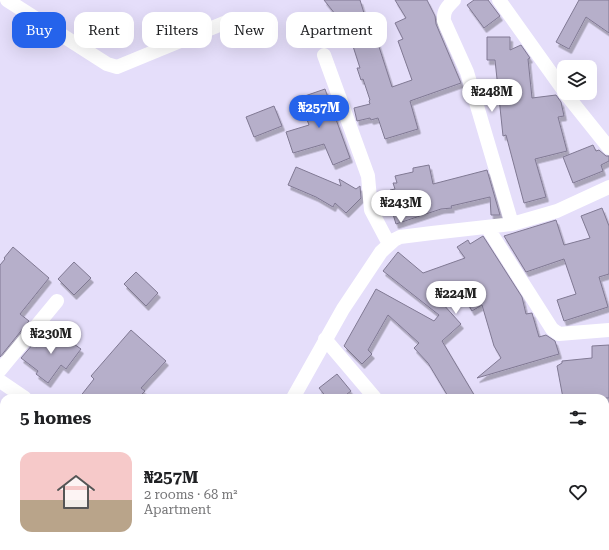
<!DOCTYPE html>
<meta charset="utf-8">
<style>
body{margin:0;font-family:"Roboto Serif",serif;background:#f6f6f6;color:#202124;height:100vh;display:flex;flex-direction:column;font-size:15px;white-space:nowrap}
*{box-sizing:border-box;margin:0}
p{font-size:13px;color:#757577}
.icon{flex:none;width:22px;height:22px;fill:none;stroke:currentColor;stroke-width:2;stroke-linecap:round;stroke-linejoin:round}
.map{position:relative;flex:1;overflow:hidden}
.side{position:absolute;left:0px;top:394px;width:609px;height:156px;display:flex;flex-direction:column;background:#fff;border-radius:12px 12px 0 0;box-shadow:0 4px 16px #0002}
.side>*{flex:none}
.banner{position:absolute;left:12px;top:12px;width:400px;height:36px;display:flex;gap:8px}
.controls{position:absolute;left:557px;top:60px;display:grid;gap:8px}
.controls a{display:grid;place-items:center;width:40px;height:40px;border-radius:8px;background:#fff;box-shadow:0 4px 16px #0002;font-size:20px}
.price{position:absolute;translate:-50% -34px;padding:0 9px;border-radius:14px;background:#fff;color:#222;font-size:13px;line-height:26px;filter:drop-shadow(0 1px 2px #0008)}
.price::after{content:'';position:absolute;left:50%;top:24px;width:12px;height:9px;margin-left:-6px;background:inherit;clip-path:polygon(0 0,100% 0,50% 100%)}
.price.on{background:#2563eb;color:#fff}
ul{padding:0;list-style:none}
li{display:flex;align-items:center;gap:12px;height:100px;padding:0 20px}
li span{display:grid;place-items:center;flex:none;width:112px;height:80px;border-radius:12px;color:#555}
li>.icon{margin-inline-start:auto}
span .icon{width:48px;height:48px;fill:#fffc;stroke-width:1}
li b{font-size:17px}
h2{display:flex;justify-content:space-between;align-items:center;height:48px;padding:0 20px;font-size:17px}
.tag{padding:0 14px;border-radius:12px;background:#fff;box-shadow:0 4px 16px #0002;font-size:14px;line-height:36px}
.tag.on{background:#2563eb;color:#fff}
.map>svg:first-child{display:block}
</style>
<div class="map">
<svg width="609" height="550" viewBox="0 0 609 550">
<defs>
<filter id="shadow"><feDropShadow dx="2.5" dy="4.5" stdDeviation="0" flood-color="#0004"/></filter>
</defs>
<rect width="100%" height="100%" fill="#e5defa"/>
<path fill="#b6afca" stroke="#807993" filter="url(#shadow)" d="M 324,0 L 360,0 L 367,23 L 371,22 L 392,87 L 412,80 L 398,41 L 403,39 L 395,23 L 406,18 L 395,0 L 427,0 L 435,16 L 436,24 L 461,83 L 410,101 L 418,129 L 385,139 L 378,118 L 371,120 L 370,118 L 357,121 L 354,108 L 370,104 L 369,101 L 370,100 L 363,79 L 361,80 L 357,68 L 360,68 L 351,40 L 348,41 L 343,24 Z
M 474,0 L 488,0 L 500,16 L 484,28 L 467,5 Z
M 579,0 L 609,0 L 609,33 L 586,17 L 569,49 L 556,42 Z
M 487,37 L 510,37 L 510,50 L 521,45 L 530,58 L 528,59 L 532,98 L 556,95 L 561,102 L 564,116 L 558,117 L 567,151 L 535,159 L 546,197 L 524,203 L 506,135 L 503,136 L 495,60 L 487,60 Z
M 325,89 L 350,158 L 333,165 L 324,144 L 293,153 L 286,132 L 309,125 L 299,98 Z
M 274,106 L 282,126 L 254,137 L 246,117 Z
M 593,145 L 596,151 L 599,150 L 606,156 L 609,156 L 609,161 L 601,165 L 603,171 L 573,183 L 563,157 Z
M 429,165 L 433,184 L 487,170 L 500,215 L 491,215 L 490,197 L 451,206 L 452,208 L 441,209 L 396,224 L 392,211 L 395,210 L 390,190 L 395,189 L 393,183 L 397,183 L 395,176 L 413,172 L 413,168 Z
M 296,167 L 341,186 L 339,179 L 356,189 L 360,186 L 361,198 L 346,213 L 335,203 L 333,207 L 316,197 L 288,185 Z
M 602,208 L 609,226 L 609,274 L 599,277 L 608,307 L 564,321 L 557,300 L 576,294 L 564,259 L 526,272 L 504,236 L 556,220 L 564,245 L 590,238 L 581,216 Z
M 483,236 L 522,297 L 526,314 L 532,313 L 539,337 L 546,335 L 555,341 L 559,354 L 477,378 L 501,358 L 494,346 L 482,305 L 472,311 L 457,285 L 433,293 L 461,324 L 442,341 L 476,398 L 449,398 L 428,363 L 414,348 L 419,343 L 388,315 L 368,350 L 372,354 L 362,364 L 344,346 L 376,289 L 434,321 L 439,315 L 383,271 L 398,252 L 423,273 L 465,258 L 457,247 L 468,240 L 470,244 Z
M 13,247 L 49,278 L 20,314 L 29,321 L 0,357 L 0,265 L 5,259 L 4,258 Z
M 74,262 L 91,278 L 74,295 L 58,279 Z
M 136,272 L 158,293 L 146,306 L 124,284 Z
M 51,328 L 81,349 L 66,369 L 61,365 L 48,383 L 36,374 L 38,371 L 21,358 L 33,344 L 37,347 Z
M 131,330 L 166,361 L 141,388 L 145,391 L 138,398 L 79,398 L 94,379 L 91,376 Z
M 609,345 L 609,398 L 563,398 L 557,366 L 562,363 L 562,361 L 592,358 L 592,346 Z
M 337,374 L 351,391 L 342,398 L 327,398 L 319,388 Z"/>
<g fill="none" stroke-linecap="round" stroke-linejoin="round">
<path stroke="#fff" stroke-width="14" d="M 7,0 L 107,64 L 117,67 L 224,23
M 454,0 C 447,7 443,11 444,21 L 467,72 L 512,224
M 499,0 L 564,91
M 324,55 L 368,176 L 371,210 L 389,244
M 565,93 L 609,148
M 487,227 L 552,329 L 559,334 L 609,330
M 325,339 L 375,398
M 0,370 L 57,301
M 0,381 L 25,398
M 293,398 L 343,309 L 381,252 L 394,240 L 400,237 L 432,233 L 512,224 L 557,211 L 609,187
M 605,472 L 609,471
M 0,478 L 4,472
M 605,509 L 609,518
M 446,546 L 449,550
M 112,550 L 115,546
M 213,550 L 215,546"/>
</g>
</svg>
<div class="controls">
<a><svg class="icon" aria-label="layers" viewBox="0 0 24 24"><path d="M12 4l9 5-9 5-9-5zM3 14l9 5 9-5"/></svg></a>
</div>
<b class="price" style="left:492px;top:113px">₦248M</b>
<b class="price on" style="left:319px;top:129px">₦257M</b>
<b class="price" style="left:401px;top:224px">₦243M</b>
<b class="price" style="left:456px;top:315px">₦224M</b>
<b class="price" style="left:51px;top:355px">₦230M</b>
<div class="banner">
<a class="tag on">Buy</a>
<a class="tag">Rent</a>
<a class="tag">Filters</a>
<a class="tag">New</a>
<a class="tag">Apartment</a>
</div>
<section class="side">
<h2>5 homes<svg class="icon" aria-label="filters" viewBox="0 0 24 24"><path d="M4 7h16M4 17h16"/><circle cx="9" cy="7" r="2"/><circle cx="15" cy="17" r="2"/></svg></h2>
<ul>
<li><span style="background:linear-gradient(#f6c9c9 60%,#b9a48a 0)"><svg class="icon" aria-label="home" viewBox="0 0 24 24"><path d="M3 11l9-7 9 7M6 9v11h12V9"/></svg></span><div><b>₦257M</b><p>2 rooms · 68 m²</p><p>Apartment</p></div><svg class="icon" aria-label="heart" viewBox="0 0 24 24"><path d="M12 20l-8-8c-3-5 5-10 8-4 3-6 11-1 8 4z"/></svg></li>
</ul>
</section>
</div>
